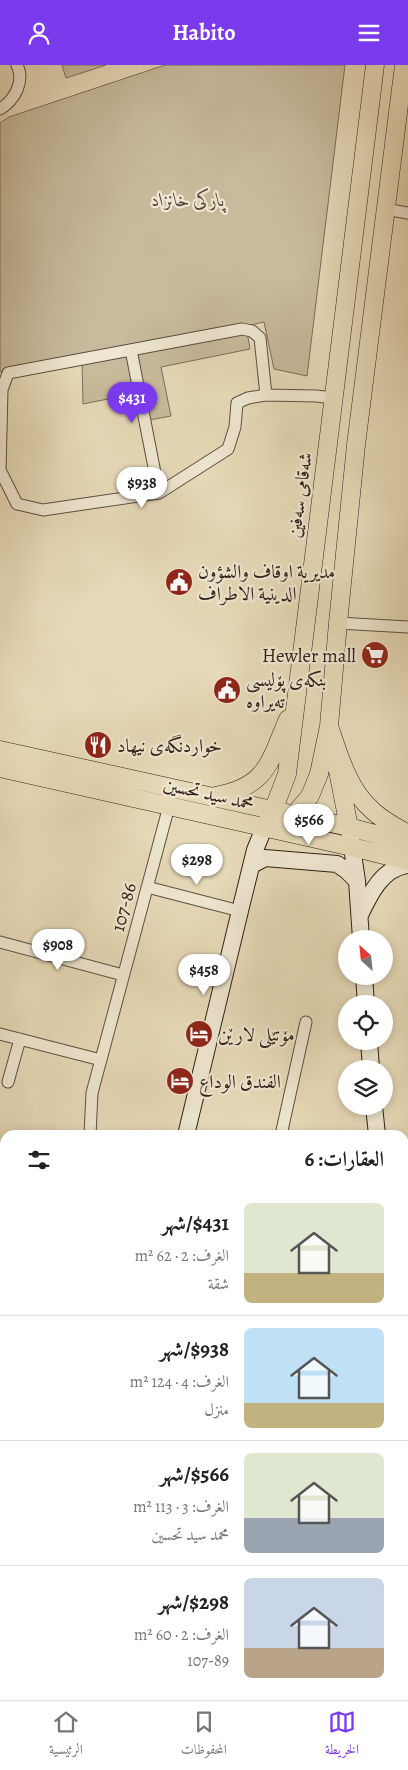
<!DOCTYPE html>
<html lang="ar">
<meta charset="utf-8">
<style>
body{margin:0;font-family:Alegreya,Amiri,serif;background:#f2f2f2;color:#222;direction:rtl;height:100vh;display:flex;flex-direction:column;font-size:19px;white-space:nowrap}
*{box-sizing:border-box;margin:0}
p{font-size:16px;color:#767676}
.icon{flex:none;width:28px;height:28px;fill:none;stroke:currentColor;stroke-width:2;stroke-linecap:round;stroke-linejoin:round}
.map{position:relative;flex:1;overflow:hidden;direction:ltr}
.sheet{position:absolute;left:0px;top:1065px;width:409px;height:570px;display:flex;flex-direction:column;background:#fff;border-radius:15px 15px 0 0;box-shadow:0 2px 8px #0003;direction:rtl}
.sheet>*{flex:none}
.needle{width:32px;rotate:333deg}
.tools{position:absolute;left:338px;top:865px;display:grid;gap:10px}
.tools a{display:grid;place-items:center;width:55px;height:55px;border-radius:50%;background:#fff;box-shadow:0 2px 8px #0003;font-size:25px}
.price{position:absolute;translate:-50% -42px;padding:0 11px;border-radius:18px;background:#fff;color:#222;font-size:16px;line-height:32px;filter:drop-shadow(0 1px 2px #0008)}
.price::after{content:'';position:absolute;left:50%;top:30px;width:15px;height:11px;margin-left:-8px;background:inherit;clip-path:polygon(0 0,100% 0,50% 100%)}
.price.current{background:#7c3aed;color:#fff}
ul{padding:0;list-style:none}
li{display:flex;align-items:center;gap:15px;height:125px;padding:0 25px}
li+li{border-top:1px solid #e0e0e0}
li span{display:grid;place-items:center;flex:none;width:140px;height:100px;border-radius:8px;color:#555}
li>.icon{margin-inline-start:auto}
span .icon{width:60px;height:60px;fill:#fffc;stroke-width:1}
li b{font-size:21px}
h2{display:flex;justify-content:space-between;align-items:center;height:60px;padding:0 25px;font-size:21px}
header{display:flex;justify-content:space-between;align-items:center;height:65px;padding:0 25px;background:#7c3aed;color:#fff;font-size:22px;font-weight:700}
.dock{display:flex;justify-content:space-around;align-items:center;height:70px;border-top:1px solid #e0e0e0;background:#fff;font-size:14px;color:#767676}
.dock a{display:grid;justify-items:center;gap:2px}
.dock .current{color:#7c3aed}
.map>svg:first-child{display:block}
</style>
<header><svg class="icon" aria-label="menu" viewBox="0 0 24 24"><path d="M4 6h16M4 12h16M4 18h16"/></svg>Habito<svg class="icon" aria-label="person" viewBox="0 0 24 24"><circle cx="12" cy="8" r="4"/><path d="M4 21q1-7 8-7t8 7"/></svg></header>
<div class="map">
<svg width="408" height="1635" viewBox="0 0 408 1635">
<rect width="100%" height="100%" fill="#e7dab8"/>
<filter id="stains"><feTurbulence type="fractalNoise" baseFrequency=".004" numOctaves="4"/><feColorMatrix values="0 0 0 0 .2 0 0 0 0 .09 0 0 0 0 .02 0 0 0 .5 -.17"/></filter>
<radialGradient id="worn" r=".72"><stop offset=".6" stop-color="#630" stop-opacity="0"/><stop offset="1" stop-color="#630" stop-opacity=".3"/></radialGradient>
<path fill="#c8bb9d" stroke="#7b6e5c" d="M 62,0 L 106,0 L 66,13 Z
M 165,0 L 345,0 L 307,311 L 274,304 L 264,257 L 246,261 L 250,284 L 161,302 L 171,351 L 149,355 L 134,283 L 8,304 L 0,307 L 0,58 L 9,52 Z
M 127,287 L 133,329 L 83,339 L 82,297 Z"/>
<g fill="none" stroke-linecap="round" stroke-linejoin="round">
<g stroke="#5c4f42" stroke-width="13">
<path id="minor" d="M 0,44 C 15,35 25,16 17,0
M 385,144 L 408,148
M 131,285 L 159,428
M 0,407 L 2,325 L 8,308 L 242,264 L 252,266 L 260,273 L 266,330 L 316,331 L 334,333
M 1,407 L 17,439 L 43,445 L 159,428 L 228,384 L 235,362 L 237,338 L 248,333 L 266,330
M 338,558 L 408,562
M 147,822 L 240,846
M 0,877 L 123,910
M 0,969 L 101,995
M 8,1017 L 20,974
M 90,1070 L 92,1028 L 169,741
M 281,1070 L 306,957
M 0,1097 L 5,1096
M 0,1218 L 5,1218
M 404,1437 L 408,1444
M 103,1630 L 106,1635"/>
</g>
<g stroke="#2e211a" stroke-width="18">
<path id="secondary" d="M 349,762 L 357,816 L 361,874
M 252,800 L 265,793 L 337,799 L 346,805 L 357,816
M 360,850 C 370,829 382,803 408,800
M 364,911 L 366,939
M 369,976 L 371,1004
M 374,1041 L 377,1070
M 186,1070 L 240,846 L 255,785 L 264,763
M 48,1635 L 49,1630
M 316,1635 L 319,1630"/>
</g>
<g stroke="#2e211a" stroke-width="19">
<path id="primary" d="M 329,661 C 339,690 348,724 372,745 C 382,755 396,762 408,769
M 0,685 L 349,762 L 408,778
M 337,701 L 349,762
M 0,703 L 352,782 L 408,796
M 215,731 C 267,722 269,698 288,654
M 264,763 L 278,758 L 294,750 L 310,731 L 319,709 L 329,661 L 338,558 L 356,380 L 404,0
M 264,763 L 273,746 L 287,709 L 375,0
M 0,1296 L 5,1296
M 404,1312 L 408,1315
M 0,1313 L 5,1313
M 404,1348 L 408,1345"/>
</g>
<use href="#minor" stroke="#efe7d1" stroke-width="11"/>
<use href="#secondary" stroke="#efe7d1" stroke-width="16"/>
<use href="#primary" stroke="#e7dab8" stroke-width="18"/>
</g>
<defs>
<g id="civic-disc" transform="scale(1.4375)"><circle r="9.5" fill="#8f2418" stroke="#efe7d1"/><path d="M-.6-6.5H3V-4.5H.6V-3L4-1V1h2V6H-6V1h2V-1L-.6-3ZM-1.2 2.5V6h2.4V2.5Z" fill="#fff"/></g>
<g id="supermarket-disc" transform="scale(1.4375)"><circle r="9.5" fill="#8f2418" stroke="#efe7d1"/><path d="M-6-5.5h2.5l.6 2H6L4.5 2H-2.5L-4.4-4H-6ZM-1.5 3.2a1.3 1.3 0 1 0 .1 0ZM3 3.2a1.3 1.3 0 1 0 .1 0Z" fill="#fff"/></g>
<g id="restaurant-disc" transform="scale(1.4375)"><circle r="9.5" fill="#8f2418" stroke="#efe7d1"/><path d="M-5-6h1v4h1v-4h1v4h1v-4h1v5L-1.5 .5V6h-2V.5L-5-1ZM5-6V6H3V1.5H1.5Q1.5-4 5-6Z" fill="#fff"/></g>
<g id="hotel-disc" transform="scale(1.4375)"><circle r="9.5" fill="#8f2418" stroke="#efe7d1"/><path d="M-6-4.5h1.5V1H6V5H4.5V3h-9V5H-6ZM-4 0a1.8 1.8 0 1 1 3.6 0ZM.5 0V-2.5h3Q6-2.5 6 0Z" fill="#fff"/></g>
</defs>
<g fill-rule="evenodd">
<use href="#civic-disc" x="179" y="517"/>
<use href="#supermarket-disc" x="375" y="590"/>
<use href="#civic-disc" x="227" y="625"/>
<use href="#restaurant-disc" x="98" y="680"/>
<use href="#hotel-disc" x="199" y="969"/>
<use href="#hotel-disc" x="180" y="1016"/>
</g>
<g text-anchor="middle" stroke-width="4.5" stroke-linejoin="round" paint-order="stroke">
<g font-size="19" font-style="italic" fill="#54483b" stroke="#efe7d1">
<text x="188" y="141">پارکی خانزاد</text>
</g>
<g font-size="19" fill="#2e211a" stroke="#efe7d1">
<text transform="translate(299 430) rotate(-82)" y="7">شەقامی سەفین</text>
<text transform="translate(209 728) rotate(13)" y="7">محمد سید تحسین</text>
<text transform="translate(123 842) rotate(-75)" y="7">107-86</text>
</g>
<g font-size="19" fill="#2e211a" stroke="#efe7d1" text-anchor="start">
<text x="198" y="513">مديرية اوقاف والشؤون<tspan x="198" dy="22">الدينية الاطراف</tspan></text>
<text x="356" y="597" text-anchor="end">Hewler mall</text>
<text x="246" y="621">بنکەی پۆلیسی<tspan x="246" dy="22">تەیراوە</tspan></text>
<text x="117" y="687">خواردنگەی نیھاد</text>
<text x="218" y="976">مۆتێلی لارێن</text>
<text x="199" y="1023">الفندق الوداع</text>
</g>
</g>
<rect width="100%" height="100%" filter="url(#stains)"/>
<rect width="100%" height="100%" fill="url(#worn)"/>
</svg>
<div class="tools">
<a><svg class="needle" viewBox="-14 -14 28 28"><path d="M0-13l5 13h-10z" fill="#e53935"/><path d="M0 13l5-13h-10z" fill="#767676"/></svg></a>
<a><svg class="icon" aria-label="locate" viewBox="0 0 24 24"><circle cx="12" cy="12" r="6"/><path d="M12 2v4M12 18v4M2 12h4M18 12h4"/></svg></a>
<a><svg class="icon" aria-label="layers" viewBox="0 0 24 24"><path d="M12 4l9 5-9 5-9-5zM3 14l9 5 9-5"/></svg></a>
</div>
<b class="price current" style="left:132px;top:359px">$431</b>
<b class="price" style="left:142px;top:444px">$938</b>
<b class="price" style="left:309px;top:781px">$566</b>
<b class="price" style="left:197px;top:821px">$298</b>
<b class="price" style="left:58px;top:906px">$908</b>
<b class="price" style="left:204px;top:931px">$458</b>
<section class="sheet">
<h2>العقارات: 6<svg class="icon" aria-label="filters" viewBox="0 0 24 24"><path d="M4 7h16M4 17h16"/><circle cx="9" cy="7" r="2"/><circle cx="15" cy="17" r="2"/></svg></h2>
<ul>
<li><span style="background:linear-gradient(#dfe7d0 70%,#c2b280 0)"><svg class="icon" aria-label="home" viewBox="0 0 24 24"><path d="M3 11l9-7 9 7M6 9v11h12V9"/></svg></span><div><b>$431/شهر</b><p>الغرف: 2 · 62 m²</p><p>شقة</p></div></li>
<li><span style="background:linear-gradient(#bfe0f5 75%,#c2b280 0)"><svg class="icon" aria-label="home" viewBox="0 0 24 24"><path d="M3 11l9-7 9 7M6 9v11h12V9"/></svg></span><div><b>$938/شهر</b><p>الغرف: 4 · 124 m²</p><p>منزل</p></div></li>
<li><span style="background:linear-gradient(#dfe7d0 65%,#9aa5b1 0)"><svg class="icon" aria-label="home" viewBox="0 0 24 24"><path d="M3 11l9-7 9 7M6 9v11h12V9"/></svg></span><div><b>$566/شهر</b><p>الغرف: 3 · 113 m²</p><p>محمد سید تحسین</p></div></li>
<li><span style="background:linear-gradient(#c9d6e8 70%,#b9a48a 0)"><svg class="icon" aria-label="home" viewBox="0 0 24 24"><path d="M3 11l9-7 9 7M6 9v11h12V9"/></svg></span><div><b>$298/شهر</b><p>الغرف: 2 · 60 m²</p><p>107-89</p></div></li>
</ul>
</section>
</div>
<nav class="dock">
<a class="current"><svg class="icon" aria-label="map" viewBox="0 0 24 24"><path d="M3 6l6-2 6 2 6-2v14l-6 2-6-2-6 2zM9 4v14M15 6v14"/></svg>الخريطة</a>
<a><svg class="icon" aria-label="saved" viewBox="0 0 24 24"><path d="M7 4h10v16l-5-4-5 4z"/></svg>المحفوظات</a>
<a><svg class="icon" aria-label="home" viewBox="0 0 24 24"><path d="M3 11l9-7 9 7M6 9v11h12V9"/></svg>الرئيسية</a>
</nav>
